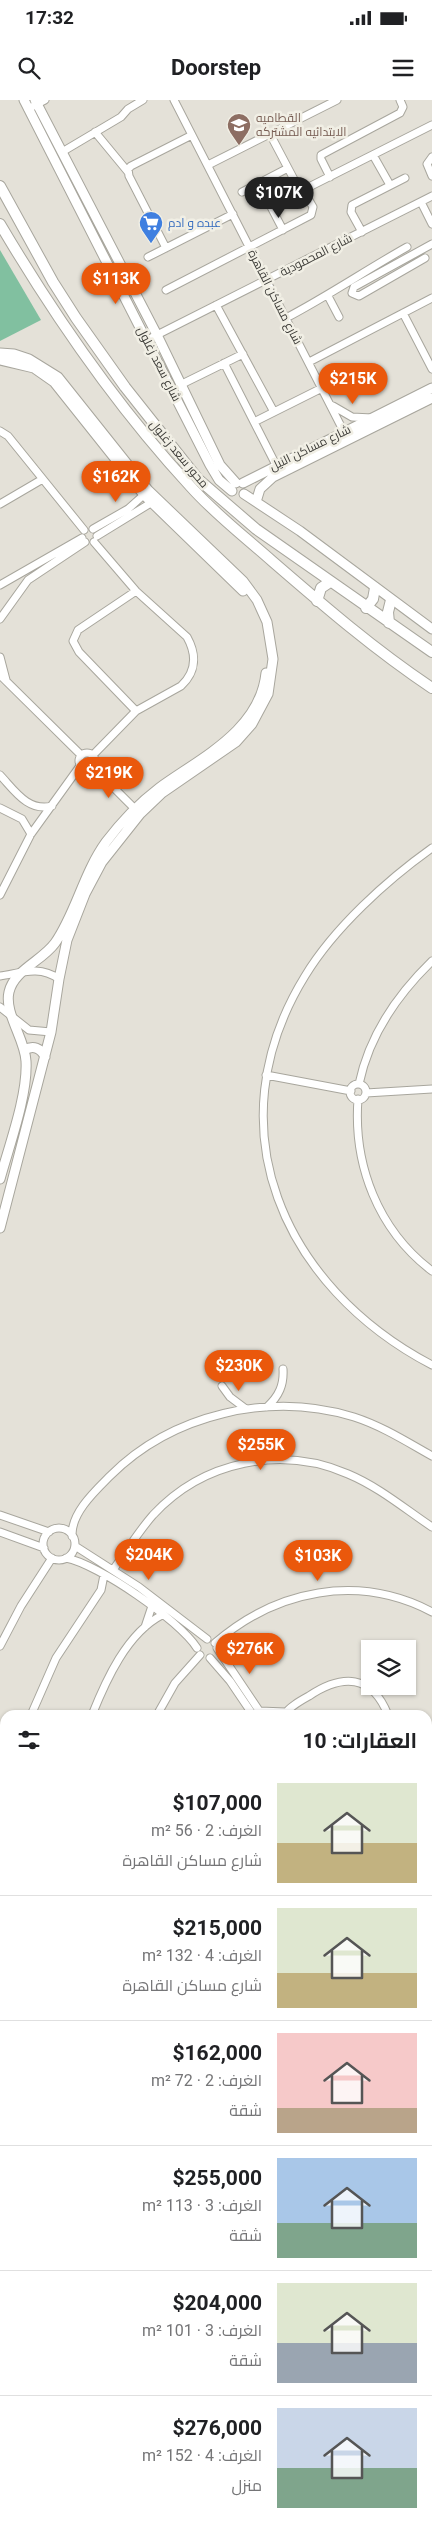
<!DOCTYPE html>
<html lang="ar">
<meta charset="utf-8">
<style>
body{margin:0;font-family:Roboto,Cairo,sans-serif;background:#f6f6f6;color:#202124;direction:rtl;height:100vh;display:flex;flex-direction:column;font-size:19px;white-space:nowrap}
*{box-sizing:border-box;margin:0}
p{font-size:16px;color:#757577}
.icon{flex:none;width:28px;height:28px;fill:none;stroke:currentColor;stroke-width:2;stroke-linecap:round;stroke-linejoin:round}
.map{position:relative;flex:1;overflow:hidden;direction:ltr}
.side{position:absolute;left:0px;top:1610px;width:432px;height:821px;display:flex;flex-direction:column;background:#fff;border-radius:15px 15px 0 0;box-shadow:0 1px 4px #0004;direction:rtl}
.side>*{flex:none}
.tools{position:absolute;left:361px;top:1540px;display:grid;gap:10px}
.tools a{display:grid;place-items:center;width:55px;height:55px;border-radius:0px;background:#fff;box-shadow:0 1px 4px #0004;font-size:25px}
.price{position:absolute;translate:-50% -42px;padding:0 11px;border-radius:18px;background:#ea580c;color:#fff;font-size:16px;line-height:32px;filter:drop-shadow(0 1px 2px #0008)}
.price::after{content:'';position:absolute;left:50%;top:30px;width:15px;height:11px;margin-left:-8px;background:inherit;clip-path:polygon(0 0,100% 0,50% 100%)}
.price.active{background:#222;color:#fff}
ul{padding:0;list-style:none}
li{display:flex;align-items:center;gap:15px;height:125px;padding:0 15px}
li+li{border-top:1px solid #e0e0e0}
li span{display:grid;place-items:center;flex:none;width:140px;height:100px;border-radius:0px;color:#555}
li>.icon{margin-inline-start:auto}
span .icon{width:60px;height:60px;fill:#fffc;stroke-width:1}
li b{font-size:21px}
h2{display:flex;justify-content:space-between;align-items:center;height:60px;padding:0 15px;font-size:21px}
.status{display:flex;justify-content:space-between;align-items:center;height:35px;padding:0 25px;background:#fff;direction:ltr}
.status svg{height:14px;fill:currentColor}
header{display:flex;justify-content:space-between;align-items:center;height:65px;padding:0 15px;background:#fff;font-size:22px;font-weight:700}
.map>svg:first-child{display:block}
</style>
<div class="status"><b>17:32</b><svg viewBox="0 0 49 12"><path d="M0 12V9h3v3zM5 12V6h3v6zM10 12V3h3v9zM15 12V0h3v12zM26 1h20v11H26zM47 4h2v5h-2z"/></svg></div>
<header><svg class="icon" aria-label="menu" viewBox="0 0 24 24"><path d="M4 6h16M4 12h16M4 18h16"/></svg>Doorstep<svg class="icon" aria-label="search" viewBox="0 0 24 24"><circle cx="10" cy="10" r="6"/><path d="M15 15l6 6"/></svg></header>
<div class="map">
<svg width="432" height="2431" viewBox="0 0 432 2431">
<rect width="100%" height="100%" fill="#e4e1d8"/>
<path fill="#81c0a0" d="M 0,150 L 41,220 L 0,241 Z"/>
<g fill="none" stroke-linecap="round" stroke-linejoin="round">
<g stroke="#a8a69d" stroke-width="9">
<path id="minor" d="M 174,0 L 346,336
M 28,9 L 45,0
M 95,32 L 128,72
M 270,34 L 298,87 L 303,90 L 432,25
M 62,52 L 121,17 L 128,9 L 143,0
M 373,55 L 390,85
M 432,57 L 427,64 L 432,76
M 208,65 L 337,0
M 330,77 L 321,59 L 321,55 L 400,13 L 403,7 L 400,0
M 259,84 L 283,130
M 242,92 L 288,68
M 421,102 L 432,124
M 362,132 L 351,112 L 352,105 L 405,78
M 166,148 L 129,76 L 128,69 L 131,66 L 192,35
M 148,157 L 233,114
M 425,158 L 359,196 L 352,193 L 354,187 L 432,144
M 166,190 L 311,115 L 313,107 L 303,90
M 328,196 L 339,217
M 216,205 L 274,312
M 403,213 L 432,269
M 286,218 C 328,196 366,170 407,147
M 147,240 L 432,96
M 309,262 L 432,198
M 224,263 L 276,365
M 182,284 L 243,254
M 333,306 L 352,317 L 372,318
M 254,322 L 322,288
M 0,331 L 8,336 L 84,430
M 0,404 L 41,380
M 93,429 L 128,409 L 147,392
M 97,436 L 154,401
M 0,485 L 82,438
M 0,519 L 28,480 L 85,442
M 0,557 L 6,580
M 0,575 L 81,655
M 136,611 L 79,552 L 73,541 L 78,530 L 136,491
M79 661a8 8 0 1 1 16 0a8 8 0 1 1-16 0Z
M 93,655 L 136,611 L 181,586 C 196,572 197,555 187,537 L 136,491 L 94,442
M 93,667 L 137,711
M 0,675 C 15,691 28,712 52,706
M 0,708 L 22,719 L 31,734
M 432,748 C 387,780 334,828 305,876 C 212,1027 283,1187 432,1265
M 0,795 L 31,734 L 80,666
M 0,876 C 21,873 39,865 59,879
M 0,907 L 29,930 L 51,932
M 266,975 L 351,991
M 359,984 C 369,936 397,895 432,861
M350 992a8 8 0 1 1 16 0a8 8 0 1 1-16 0Z
M 366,993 L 432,989
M 358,999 C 353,1065 378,1130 432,1171
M 222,1286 L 230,1297 L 246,1309
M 267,1307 C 279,1296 284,1285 283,1269
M 0,1415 L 49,1432
M43 1444a16 16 0 1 1 32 0a16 16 0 1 1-32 0Z
M 0,1432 L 44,1448
M 72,1436 C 71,1413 95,1391 110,1376 C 172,1314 270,1291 354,1317 C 382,1326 407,1342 432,1356
M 75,1446 L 139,1487 L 207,1539
M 66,1458 C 98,1464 179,1520 197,1548
M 113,1470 C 126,1452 138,1432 153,1415 C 203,1361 281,1345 348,1374 C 379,1387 405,1409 432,1427
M 145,1527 L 152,1506
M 215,1543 C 276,1490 358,1473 432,1512
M 0,1546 L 21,1506 L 52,1458
M 217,1548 L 262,1615
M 210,1558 L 230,1581 L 253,1615
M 260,1611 L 285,1612
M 31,1615 L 56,1558 L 101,1490 L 104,1475
M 92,1615 C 106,1580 127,1533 162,1515
M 157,1615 L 175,1583 L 200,1555
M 284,1615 C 289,1607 300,1601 309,1596 C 342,1574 372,1574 388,1615
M 428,1753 L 432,1748
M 428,1797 L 432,1799
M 428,1805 L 432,1807
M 0,1832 L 5,1841
M 428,2156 L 432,2155
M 428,2176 L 432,2174
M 428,2193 L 432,2192
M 428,2376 L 432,2375
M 428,2407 L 432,2410"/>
</g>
<g stroke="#a8a69d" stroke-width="11">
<path id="tertiary" d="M 24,0 L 210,365 L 219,380 L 232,391
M 35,0 L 157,235 L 220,365 L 236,383
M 0,253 L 14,254 L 29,259 L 58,277 L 148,390 L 243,481 L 257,500 L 267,522 L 273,559 L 268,594 L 252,624 L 236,642 L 162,693 L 140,714 L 102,762 L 85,794 L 67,840 L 59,879 L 51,932 L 0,1128
M 0,260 L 34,268 L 54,282 L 144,395 L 243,491
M 243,383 L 432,288
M 244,394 L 300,431 L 432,529
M 256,402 L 260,389 L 273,377 L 432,298
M 25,950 C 33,945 41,948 45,957
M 0,1079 C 9,1046 28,995 26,961 C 25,939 4,913 9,892 C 14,870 42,861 55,843 C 76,813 83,774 106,742 C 121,722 138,704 159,688 C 200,658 260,631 266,573"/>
</g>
<g stroke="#a8a69d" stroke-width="12">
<path id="secondary" d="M 0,86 L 53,182 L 76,218 L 125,287 L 198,379 L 256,429 L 432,552
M 0,124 C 55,217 117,307 191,387 C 215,414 245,437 272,461 C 324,506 375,550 432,588
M 317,501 L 321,488 L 330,482
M 366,508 L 373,499 L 375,488
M 389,523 L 388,512 L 391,500"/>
</g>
<g stroke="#a8a69d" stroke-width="13">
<path id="trunk" d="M 0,2319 L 5,2322
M 182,2426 L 187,2431
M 304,2426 L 310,2431"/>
</g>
<g stroke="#a8a69d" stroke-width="14">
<path id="motorway" d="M 0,2203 L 5,2208
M 0,2233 L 5,2236
M 0,2252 L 5,2256
M 232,2426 L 238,2431
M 259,2426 L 265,2431"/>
</g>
<use href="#minor" stroke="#fff" stroke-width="7"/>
<use href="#tertiary" stroke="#fff" stroke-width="9"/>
<use href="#secondary" stroke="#fff" stroke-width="10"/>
<use href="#trunk" stroke="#fff" stroke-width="11"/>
<use href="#motorway" stroke="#fff" stroke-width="12"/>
</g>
<defs>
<g id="school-pin" transform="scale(1.25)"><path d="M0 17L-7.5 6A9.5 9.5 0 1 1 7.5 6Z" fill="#8d6e63" stroke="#f1efe5"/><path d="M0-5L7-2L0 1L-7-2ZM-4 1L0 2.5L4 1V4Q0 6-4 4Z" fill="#fff"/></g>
<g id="supermarket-pin" transform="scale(1.25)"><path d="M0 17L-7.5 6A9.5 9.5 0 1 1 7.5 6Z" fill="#3f7fe0" stroke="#f1efe5"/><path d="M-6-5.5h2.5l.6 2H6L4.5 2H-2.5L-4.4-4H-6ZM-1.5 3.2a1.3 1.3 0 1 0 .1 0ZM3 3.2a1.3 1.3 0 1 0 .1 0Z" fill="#fff"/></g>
</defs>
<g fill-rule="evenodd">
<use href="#school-pin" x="239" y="25"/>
<use href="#supermarket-pin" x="151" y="123"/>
</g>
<g text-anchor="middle" stroke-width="5" stroke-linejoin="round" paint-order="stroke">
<g font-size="12" fill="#785e54" stroke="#f1efe5" text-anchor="start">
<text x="256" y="22">القطاميه<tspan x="256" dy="14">الابتدائيه المشتركه</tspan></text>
</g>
<g font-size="12" fill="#366cbe" stroke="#f1efe5" text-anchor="start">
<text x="168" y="127">عبده و ادم</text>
</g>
<g font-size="12" fill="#3d3c38" stroke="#f1efe5">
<text transform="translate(316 155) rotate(-27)" y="4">شارع المحمودية</text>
<text transform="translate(275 197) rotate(63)" y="4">شارع مساكن القاهرة</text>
<text transform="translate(159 264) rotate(63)" y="4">شارع سعد زغلول</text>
<text transform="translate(310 348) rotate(-26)" y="4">شارع مساكن النيل</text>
<text transform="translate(179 354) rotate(50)" y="4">محور سعد زغلول</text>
</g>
</g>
</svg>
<div class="tools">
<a><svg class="icon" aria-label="layers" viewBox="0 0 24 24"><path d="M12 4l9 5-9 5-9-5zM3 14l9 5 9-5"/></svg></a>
</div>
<b class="price active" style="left:279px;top:119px">$107K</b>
<b class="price" style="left:116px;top:205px">$113K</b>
<b class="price" style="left:353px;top:305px">$215K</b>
<b class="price" style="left:116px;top:403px">$162K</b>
<b class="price" style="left:109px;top:699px">$219K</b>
<b class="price" style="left:239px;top:1292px">$230K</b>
<b class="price" style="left:261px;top:1371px">$255K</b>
<b class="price" style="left:149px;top:1481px">$204K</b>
<b class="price" style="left:318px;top:1482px">$103K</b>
<b class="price" style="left:250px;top:1575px">$276K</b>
<section class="side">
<h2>العقارات: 10<svg class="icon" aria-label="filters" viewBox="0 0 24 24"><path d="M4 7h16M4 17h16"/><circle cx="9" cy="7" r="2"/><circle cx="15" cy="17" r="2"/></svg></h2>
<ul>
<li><span style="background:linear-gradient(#dfe7d0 60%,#c2b280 0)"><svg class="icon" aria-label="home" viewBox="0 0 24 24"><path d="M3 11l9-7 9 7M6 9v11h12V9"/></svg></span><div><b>$107,000</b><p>الغرف: 2 · 56 m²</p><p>شارع مساكن القاهرة</p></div></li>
<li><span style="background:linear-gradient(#dfe7d0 65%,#c2b280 0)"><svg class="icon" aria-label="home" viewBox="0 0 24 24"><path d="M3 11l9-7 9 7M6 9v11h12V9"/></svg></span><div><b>$215,000</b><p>الغرف: 4 · 132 m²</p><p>شارع مساكن القاهرة</p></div></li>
<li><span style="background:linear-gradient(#f6c9c9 75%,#b9a48a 0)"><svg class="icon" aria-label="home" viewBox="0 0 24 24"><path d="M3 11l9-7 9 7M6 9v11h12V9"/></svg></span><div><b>$162,000</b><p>الغرف: 2 · 72 m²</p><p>شقة</p></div></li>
<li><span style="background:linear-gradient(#a9c7e8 65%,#7fa58c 0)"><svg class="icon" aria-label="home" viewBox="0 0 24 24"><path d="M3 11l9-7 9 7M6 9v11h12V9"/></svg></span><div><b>$255,000</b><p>الغرف: 3 · 113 m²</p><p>شقة</p></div></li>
<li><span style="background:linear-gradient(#dfe7d0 60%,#9aa5b1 0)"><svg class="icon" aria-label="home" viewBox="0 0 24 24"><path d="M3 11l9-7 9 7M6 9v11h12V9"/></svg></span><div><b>$204,000</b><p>الغرف: 3 · 101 m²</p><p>شقة</p></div></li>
<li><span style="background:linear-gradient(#c9d6e8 60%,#7fa58c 0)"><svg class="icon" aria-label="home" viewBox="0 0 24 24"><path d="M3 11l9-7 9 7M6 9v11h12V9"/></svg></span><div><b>$276,000</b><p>الغرف: 4 · 152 m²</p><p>منزل</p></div></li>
</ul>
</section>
</div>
